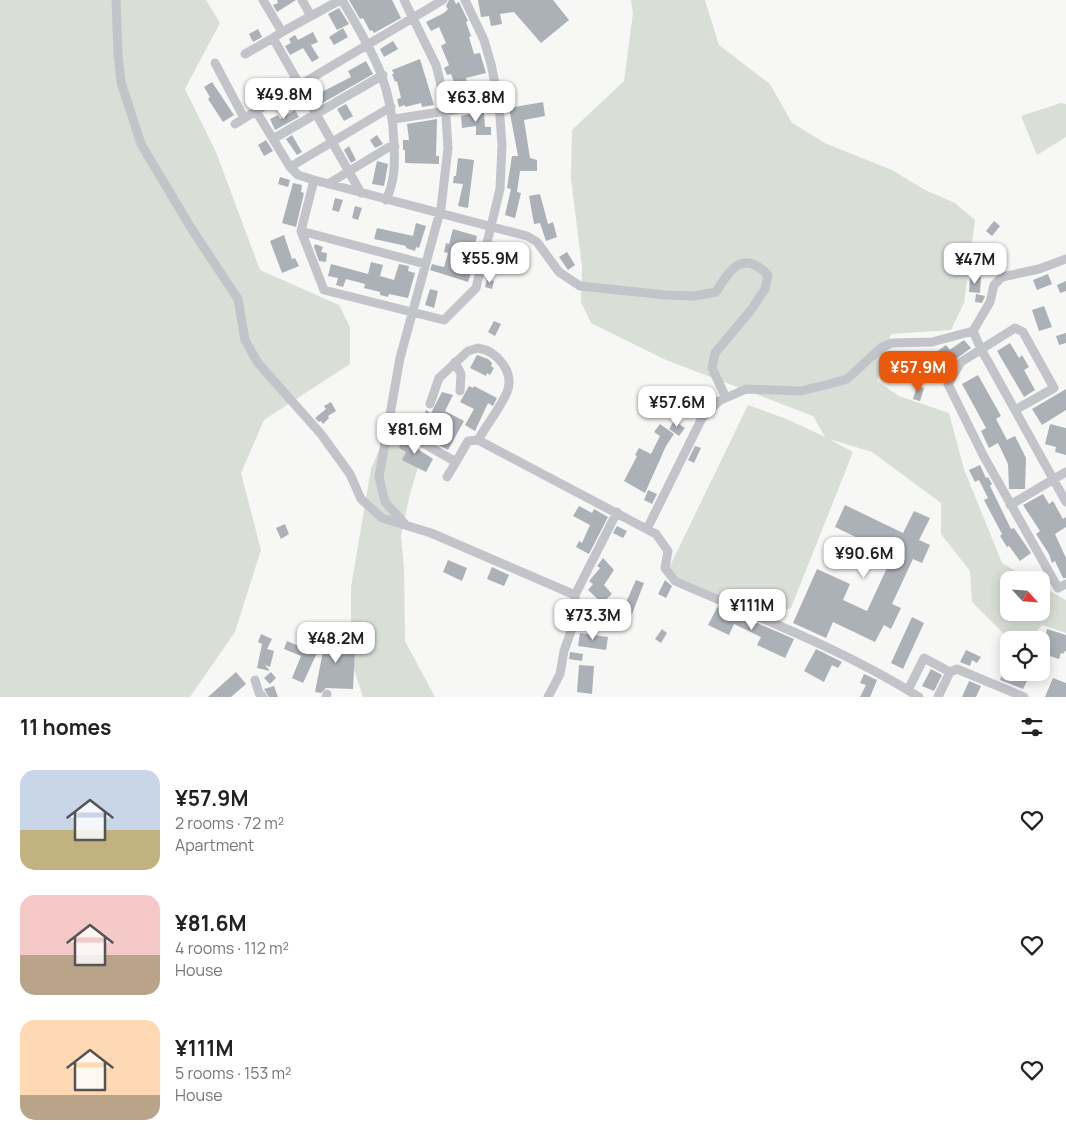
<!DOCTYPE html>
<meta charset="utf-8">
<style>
body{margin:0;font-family:Manrope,sans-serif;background:#f6f6f6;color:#222;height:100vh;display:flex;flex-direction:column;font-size:19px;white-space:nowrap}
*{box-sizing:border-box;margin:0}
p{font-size:16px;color:#767676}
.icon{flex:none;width:28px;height:28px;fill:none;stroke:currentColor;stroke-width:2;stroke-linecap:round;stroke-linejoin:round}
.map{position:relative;height:697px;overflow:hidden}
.drawer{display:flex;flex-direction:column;background:#fff;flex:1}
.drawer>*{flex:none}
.needle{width:32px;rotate:116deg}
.fabs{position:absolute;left:1000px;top:571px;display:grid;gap:10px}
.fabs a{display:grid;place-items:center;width:50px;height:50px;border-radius:10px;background:#fff;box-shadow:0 2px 12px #0003;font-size:25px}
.price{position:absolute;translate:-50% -42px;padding:0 11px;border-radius:10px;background:#fff;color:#222;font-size:16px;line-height:32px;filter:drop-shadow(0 1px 2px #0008)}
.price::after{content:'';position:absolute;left:50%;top:30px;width:15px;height:11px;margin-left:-8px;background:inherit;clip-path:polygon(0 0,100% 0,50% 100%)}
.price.active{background:#ea580c;color:#fff}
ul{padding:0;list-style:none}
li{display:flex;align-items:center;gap:15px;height:125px;padding:0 20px}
li span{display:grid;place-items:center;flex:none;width:140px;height:100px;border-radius:15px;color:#555}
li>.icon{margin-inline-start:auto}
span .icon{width:60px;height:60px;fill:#fffc;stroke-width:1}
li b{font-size:21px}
h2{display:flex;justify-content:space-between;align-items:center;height:60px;padding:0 20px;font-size:21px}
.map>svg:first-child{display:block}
</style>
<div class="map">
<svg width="1066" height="697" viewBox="0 0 1066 697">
<rect width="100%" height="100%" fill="#f7f8f6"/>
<path fill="#d9ded7" d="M 0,0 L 206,0 L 220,23 L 185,89 L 216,152 L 260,270 L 339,305 L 350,327 L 350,364 L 264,420 L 241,473 L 261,550 L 235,632 L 190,697 L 0,697 Z
M 631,0 L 705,0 L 719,45 L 770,84 L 792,123 L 827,144 L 892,170 L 925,190 L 955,203 L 975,220 L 964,303 L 951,330 L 891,334 L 877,381 L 899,396 L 949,413 L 964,469 L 1002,563 L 1031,580 L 1009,580 L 1009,612 L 1041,612 L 1041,586 L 1066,600 L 1066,633 L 1042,625 L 1029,640 L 1010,640 L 972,602 L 970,571 L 941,534 L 941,503 L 872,452 L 829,439 L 853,452 L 791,608 L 766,616 L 675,576 L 670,566 L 748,405 L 789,420 L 825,437 L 813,416 L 666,360 L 591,323 L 581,302 L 582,267 L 571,179 L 572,130 L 624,81 L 633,13 Z
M 1061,103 L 1066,104 L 1066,137 L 1037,155 L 1021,116 Z
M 395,427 L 409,436 L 422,453 L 410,494 L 401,536 L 404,568 L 405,641 L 435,697 L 363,697 L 351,660 L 351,587 L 371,469 L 388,429 Z"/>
<path fill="#acb0b7" d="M 277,0 L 296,0 L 277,12 L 273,5 L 278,3 Z
M 349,0 L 392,0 L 401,18 L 374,33 L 372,30 L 370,31 L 363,18 L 360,19 Z
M 449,0 L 454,0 L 456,4 L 459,2 L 468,21 L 466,22 L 471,36 L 469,37 L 474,54 L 480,53 L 486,73 L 466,78 L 471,101 L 461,103 L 451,74 L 447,75 L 444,68 L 449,65 L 441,46 L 446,43 L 439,27 L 431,31 L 426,22 L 444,13 L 448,9 L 446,6 Z
M 478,0 L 553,0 L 569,20 L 541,43 L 514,12 L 500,14 L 502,24 L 491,26 L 489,16 L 481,17 Z
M 339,8 L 349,24 L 337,30 L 328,14 Z
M 343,28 L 348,37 L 334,45 L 329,37 Z
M 258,29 L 262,37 L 253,42 L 249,34 Z
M 313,32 L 318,42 L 311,45 L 319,58 L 312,62 L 303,48 L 290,55 L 285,46 L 291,43 L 289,39 L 295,35 L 298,40 Z
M 393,41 L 398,49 L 384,57 L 380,49 Z
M 420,59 L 434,105 L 422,107 L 421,103 L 405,107 L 405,105 L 399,107 L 397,99 L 401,98 L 397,81 L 395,82 L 392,74 L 394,74 L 392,70 Z
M 366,61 L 373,74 L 319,105 L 314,96 L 351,77 L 348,71 Z
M 212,82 L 234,115 L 223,122 L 208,99 L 210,97 L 204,87 Z
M 543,102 L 545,116 L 524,120 L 530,158 L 537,160 L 537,171 L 520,171 L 517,192 L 521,193 L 515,218 L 505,215 L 511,189 L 507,188 L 512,156 L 518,156 L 509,108 Z
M 346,104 L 353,116 L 344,121 L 337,109 Z
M 295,110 L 299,117 L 275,130 L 270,119 L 278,115 L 280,119 Z
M 473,113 L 484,113 L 485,127 L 491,127 L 491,135 L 476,135 L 476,126 L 462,128 L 461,116 Z
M 437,119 L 436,156 L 439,156 L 439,164 L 405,163 L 405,150 L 403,150 L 403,140 L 409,140 L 407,124 Z
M 292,135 L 302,152 L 297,155 L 286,139 Z
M 377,135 L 383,144 L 375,148 L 370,140 Z
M 266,140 L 273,151 L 264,156 L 258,145 Z
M 349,146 L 356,160 L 351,163 L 344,150 Z
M 458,158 L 474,160 L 468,208 L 458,206 L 463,184 L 453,183 L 454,176 L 456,176 Z
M 377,161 L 388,164 L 384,186 L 372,184 Z
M 280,177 L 290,180 L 288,187 L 278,184 Z
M 293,183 L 302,185 L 301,192 L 304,193 L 296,227 L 282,223 Z
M 540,194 L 548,224 L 553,222 L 557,237 L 546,241 L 540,223 L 534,224 L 529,196 Z
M 335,198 L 343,200 L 339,212 L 332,210 Z
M 355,206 L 362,208 L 358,220 L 352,218 Z
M 994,221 L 1000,226 L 992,236 L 986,231 Z
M 416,223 L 426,226 L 419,248 L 416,247 L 415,251 L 406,248 L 406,246 L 374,239 L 377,228 L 413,236 Z
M 453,229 L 477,236 L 473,253 L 477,254 L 468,282 L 430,270 L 432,264 L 444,267 L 448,253 L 444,252 L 446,243 L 449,244 Z
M 284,235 L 292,259 L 295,258 L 299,266 L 282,273 L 270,241 Z
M 315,244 L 323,247 L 321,252 L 327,253 L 326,262 L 319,261 L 314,247 Z
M 496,245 L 519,250 L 517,259 L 494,254 Z
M 567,252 L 575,265 L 568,270 L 559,257 Z
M 371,262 L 383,265 L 380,276 L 394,280 L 399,264 L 409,266 L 408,271 L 415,273 L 408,298 L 389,294 L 388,297 L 380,295 L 380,292 L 364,288 L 365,284 L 346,279 L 343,287 L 336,285 L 338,278 L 328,276 L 331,264 L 368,274 Z
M 1048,274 L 1052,284 L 1037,290 L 1033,280 Z
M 970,276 L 981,277 L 980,293 L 969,292 Z
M 487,280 L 494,281 L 492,289 L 485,287 Z
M 1066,281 L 1066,291 L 1060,293 L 1057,285 Z
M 430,289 L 438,291 L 434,308 L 425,305 Z
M 976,294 L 985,296 L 982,303 L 975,302 Z
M 1044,306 L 1052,327 L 1039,331 L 1032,310 Z
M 494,321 L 501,324 L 495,336 L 488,332 Z
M 1066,333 L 1066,343 L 1059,345 L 1056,336 Z
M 964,340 L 971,348 L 952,362 L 945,353 Z
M 1010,343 L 1019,358 L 1022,355 L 1029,367 L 1024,370 L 1035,390 L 1024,397 L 997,351 Z
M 946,345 L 950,350 L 940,358 L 935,353 Z
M 477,355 L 488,359 L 492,363 L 491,366 L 494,368 L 490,375 L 487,373 L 486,376 L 470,368 Z
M 903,357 L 918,362 L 912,377 L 897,372 Z
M 978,375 L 1001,416 L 996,419 L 1007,440 L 1015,436 L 1026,458 L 1025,489 L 1009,489 L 1008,464 L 998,443 L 989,448 L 981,431 L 986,428 L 962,384 Z
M 469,386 L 473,388 L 474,386 L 497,398 L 493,406 L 488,403 L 475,431 L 465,425 L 474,409 L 460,402 Z
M 917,386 L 924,388 L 920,401 L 913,399 Z
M 1066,389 L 1066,410 L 1042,425 L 1032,409 Z
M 442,392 L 453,395 L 445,411 L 464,421 L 448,450 L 430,440 L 435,427 L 432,422 L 426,421 L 419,432 L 416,431 L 426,410 L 431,413 Z
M 331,402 L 336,411 L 328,416 L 329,418 L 323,424 L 321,421 L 319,422 L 315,418 L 326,409 L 324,406 Z
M 674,421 L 685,428 L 679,436 L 669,429 Z
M 660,424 L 674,434 L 666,446 L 645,493 L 624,481 L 637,456 L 635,455 L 639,448 L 651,454 L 660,436 L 654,432 Z
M 1050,424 L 1066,428 L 1066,455 L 1055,452 L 1056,447 L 1045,444 Z
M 406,433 L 414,437 L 410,444 L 433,459 L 426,472 L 402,460 L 406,452 L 399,448 Z
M 695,446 L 701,448 L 694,463 L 688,460 Z
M 980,465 L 986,478 L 988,477 L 992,484 L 990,486 L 1011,529 L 1014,528 L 1031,553 L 1020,561 L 1009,546 L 1007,547 L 1000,536 L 1002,534 L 984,500 L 988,498 L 979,480 L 975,482 L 969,470 Z
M 648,490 L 657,494 L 652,504 L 644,500 Z
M 1043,494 L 1049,504 L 1053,501 L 1063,519 L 1066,517 L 1066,527 L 1055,534 L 1066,558 L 1066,578 L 1063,578 L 1055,561 L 1052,563 L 1049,554 L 1036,534 L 1040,531 L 1023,505 Z
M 845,505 L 903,533 L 914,511 L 930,518 L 919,540 L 930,545 L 922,563 L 913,559 L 892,604 L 901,608 L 891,629 L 884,625 L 875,642 L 833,622 L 826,638 L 793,623 L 817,569 L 850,584 L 843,600 L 867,611 L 893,555 L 835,527 Z
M 579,506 L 592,513 L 594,509 L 608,517 L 589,554 L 576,547 L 579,541 L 582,543 L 590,525 L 573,516 Z
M 285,524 L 289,534 L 281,539 L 276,528 Z
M 617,526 L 627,531 L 623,538 L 613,533 Z
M 603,558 L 614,570 L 604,585 L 612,594 L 602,603 L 588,590 L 593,584 L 589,581 L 600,568 L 597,566 Z
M 448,560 L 467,568 L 462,581 L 443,572 Z
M 492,567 L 509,575 L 504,586 L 487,579 Z
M 636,580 L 644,583 L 632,614 L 623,609 Z
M 665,580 L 672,586 L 666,598 L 658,594 Z
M 718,606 L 794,639 L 785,658 L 757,645 L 761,637 L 734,624 L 729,635 L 708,625 Z
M 585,608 L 604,613 L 600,626 L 581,621 Z
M 912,617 L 924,623 L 903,669 L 891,663 Z
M 332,626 L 346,628 L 342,650 L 355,650 L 353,689 L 326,688 L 321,693 L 315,692 L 325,641 L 329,644 Z
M 662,629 L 667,633 L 661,643 L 655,639 Z
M 1047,629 L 1066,635 L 1066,650 L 1063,654 L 1061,653 L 1059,659 L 1041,653 Z
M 311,632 L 323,640 L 303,683 L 292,678 L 301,656 L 284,649 L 287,641 L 301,647 Z
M 580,633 L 608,637 L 606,650 L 578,646 Z
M 261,634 L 272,639 L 267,649 L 274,651 L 270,667 L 265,665 L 270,671 L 257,668 L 262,644 L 258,642 Z
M 816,649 L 842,662 L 838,668 L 832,665 L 824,682 L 804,671 Z
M 966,650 L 981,657 L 977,663 L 972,660 L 970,666 L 960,662 Z
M 570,652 L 583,654 L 582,661 L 569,659 Z
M 579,665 L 594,666 L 592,694 L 577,692 Z
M 931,669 L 942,675 L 934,691 L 922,686 Z
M 236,672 L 246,684 L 231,697 L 208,697 Z
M 271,672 L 276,678 L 270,684 L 264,678 Z
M 1003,672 L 1018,672 L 1017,676 L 1027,681 L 1023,689 L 1000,680 Z
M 864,674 L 877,680 L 870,697 L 860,697 L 866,685 L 860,683 Z
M 1053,678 L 1066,683 L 1066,697 L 1045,697 Z
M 969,681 L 981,686 L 976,697 L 962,697 Z
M 274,686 L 278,697 L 269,697 L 264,689 Z"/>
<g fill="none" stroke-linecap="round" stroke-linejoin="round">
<path stroke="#c2c4c9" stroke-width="9" d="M 116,0 L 118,54 L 121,82 L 141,144 L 191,228 L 238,299 L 245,340 L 258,363 L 321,434 L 350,474 L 361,499 L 382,518 L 431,533 L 575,595
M 263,0 L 282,32 L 273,38 L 361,193
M 302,0 L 311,16
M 342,0 C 372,52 392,81 394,143 C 395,164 395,181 386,200
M 404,0 L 436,65 L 445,101 L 448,148 L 441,208 L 400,358 L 379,477 L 385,502 L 405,524
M 443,0 L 256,111 L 290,167 L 298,175 L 314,180 L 527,236 L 537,242 L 559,272 L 580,286 L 666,295 L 694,296 L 716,292 C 730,269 743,249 768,275 L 765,289 L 751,310 L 715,353 L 712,368 L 726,398
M 282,32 L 340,0
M 245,54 L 273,38
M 215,63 L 244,118
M 394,119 L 499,103
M 235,124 L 256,111
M 273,139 L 383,75
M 290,167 L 391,107
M 314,180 L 301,231 L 324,290 L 444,320 L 476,288 L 500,189 L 502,145 L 499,103 L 491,64 L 484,40 L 465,0
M 328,184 L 389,147 L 395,147
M 301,231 L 425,264
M 973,331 L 981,349 L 1066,502
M 455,362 L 461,374 L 460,391
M 430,404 L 439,378 L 468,351 L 478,348 C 497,351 515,372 507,392 C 500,409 487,424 478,440 L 656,534 L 668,551 L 665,568 L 675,581 C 757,617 843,649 919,697
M 1015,410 L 1054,388 L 1023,332 L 1015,328 L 961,362 L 948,384 L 983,455 L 1058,588 L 1066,584
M 429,427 L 422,440 L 423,443 L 456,462 L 468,441 L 478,440
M 447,477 L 456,462
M 1010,505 L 1066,472
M 647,529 L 702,418 L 719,401 L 746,389 L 801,391 L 833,383 L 847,379 L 882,347 L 892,343 L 932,342 L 973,331 L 990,302 L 994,285 L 1002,277 L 1039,269 L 1066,259
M 255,680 L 259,693 L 263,697
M 908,690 L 924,658 L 950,672
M 326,697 L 327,694
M 548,697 L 560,674 L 564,651 L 575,620 L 575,595 L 617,512
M 938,697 L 950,672 L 957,669 L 1024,697"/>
</g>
</svg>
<div class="fabs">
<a><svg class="needle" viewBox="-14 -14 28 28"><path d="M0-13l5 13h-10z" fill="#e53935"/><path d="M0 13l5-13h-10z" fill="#767676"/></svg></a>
<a><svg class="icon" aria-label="locate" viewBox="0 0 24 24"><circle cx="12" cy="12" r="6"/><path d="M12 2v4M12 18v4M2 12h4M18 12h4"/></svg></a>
</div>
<b class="price" style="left:284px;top:120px">¥49.8M</b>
<b class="price" style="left:476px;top:123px">¥63.8M</b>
<b class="price" style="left:490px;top:284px">¥55.9M</b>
<b class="price" style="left:975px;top:285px">¥47M</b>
<b class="price active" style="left:918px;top:393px">¥57.9M</b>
<b class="price" style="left:677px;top:428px">¥57.6M</b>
<b class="price" style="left:415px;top:455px">¥81.6M</b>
<b class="price" style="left:864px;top:579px">¥90.6M</b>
<b class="price" style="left:752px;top:631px">¥111M</b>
<b class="price" style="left:593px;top:641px">¥73.3M</b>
<b class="price" style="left:336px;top:664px">¥48.2M</b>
</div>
<section class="drawer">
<h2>11 homes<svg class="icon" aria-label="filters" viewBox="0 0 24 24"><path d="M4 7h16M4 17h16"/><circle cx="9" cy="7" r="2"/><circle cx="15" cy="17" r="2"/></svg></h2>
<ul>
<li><span style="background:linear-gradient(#c9d6e8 60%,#c2b280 0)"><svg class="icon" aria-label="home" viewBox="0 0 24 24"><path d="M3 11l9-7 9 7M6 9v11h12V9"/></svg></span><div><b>¥57.9M</b><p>2 rooms · 72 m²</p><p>Apartment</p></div><svg class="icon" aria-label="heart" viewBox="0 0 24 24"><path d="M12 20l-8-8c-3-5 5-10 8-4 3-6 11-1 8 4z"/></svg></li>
<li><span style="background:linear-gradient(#f6c9c9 60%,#b9a48a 0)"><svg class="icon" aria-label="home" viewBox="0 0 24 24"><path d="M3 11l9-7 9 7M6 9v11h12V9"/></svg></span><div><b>¥81.6M</b><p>4 rooms · 112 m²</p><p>House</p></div><svg class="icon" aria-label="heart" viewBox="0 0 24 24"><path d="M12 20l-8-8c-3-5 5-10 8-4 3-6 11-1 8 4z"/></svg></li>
<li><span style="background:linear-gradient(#ffd9b3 75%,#b9a48a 0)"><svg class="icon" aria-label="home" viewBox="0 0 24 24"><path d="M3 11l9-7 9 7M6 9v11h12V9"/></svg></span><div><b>¥111M</b><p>5 rooms · 153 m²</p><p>House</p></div><svg class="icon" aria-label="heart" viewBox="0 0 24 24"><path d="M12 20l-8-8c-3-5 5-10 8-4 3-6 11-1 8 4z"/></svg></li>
</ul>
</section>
